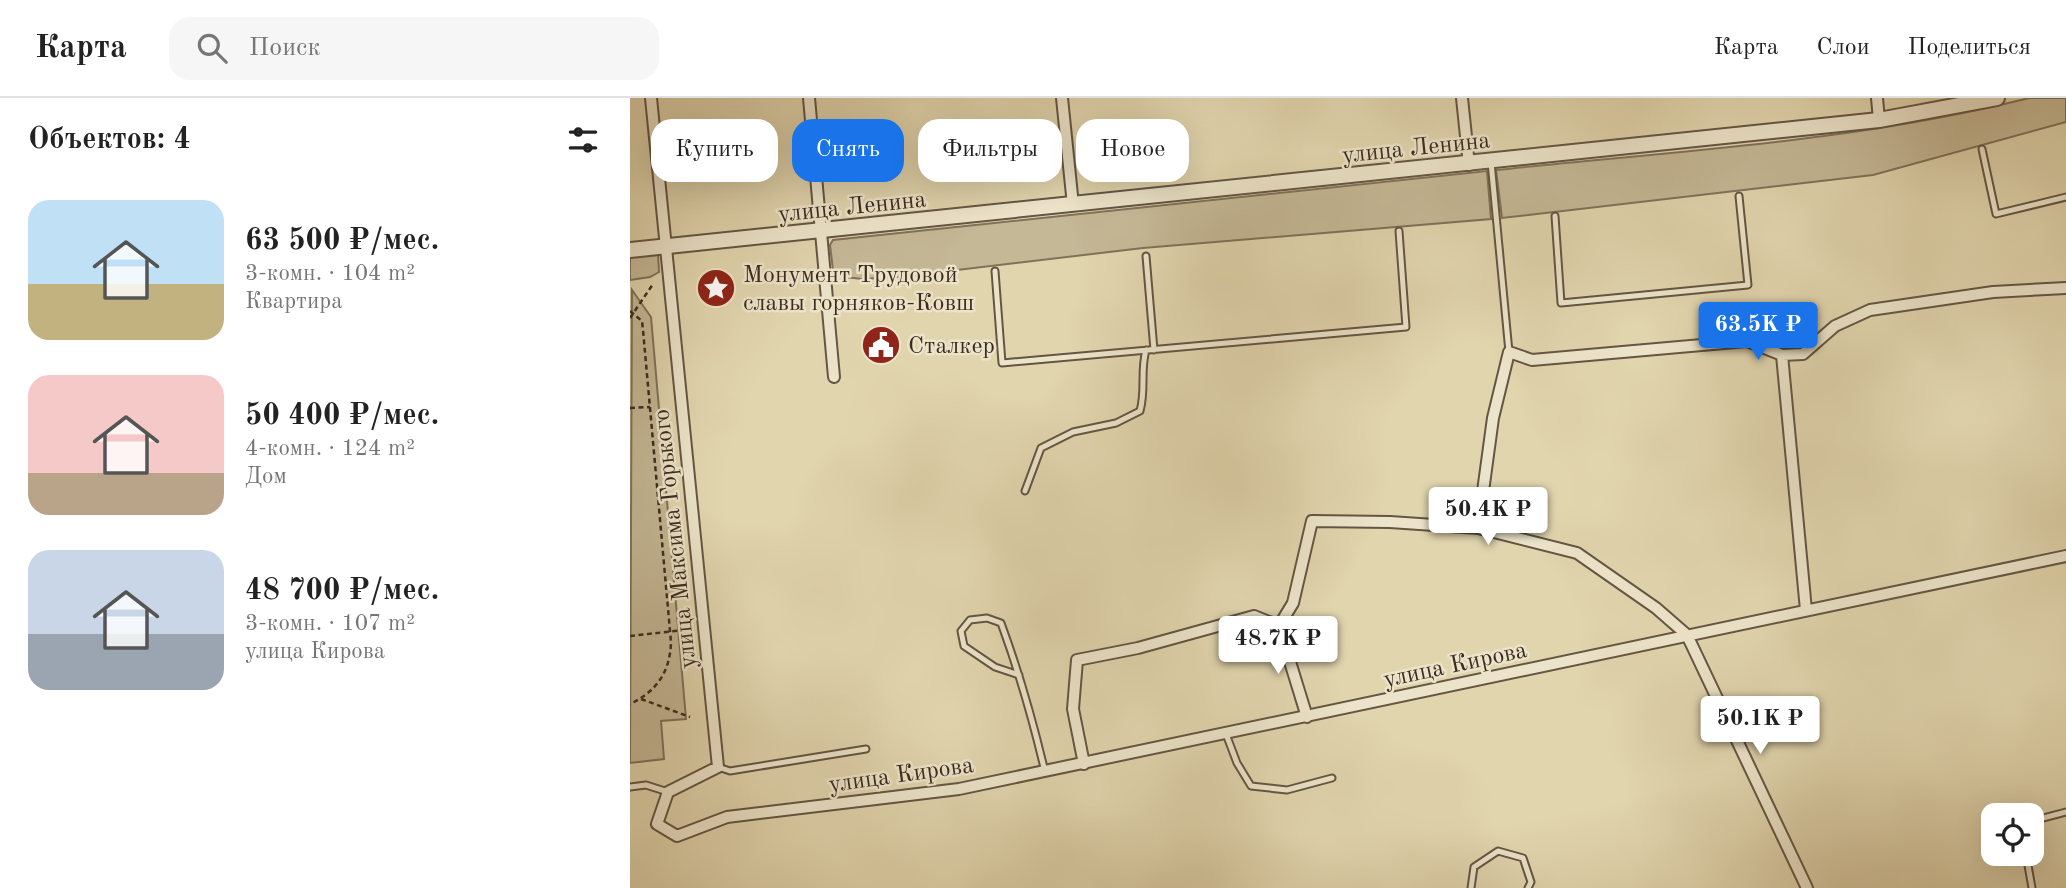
<!DOCTYPE html>
<html lang="ru">
<meta charset="utf-8">
<style>
body{margin:0;font-family:"Old Standard TT",serif;background:#f6f6f6;color:#222;height:100vh;display:flex;flex-direction:column;font-size:26px;white-space:nowrap}
*{box-sizing:border-box;margin:0}
p{font-size:23px;color:#767676}
.icon{flex:none;width:38px;height:38px;fill:none;stroke:currentColor;stroke-width:2;stroke-linecap:round;stroke-linejoin:round}
.map{position:relative;flex:1;overflow:hidden}
.drawer{display:flex;flex-direction:column;background:#fff;width:630px}
.drawer>*{flex:none}
.banner{position:absolute;left:21px;top:21px;width:665px;height:63px;display:flex;gap:14px}
.controls{position:absolute;left:1351px;top:705px;display:grid;gap:14px}
.controls a{display:grid;place-items:center;width:63px;height:63px;border-radius:14px;background:#fff;box-shadow:0 7px 28px #0002;font-size:35px}
.price{position:absolute;translate:-50% -60px;padding:0 16px;border-radius:7px;background:#fff;color:#222;font-size:23px;line-height:46px;filter:drop-shadow(0 2px 4px #0008)}
.price::after{content:'';position:absolute;left:50%;top:42px;width:21px;height:16px;margin-left:-10px;background:inherit;clip-path:polygon(0 0,100% 0,50% 100%)}
.price.active{background:#1a73e8;color:#fff}
ul{padding:0;list-style:none}
li{display:flex;align-items:center;gap:21px;height:175px;padding:0 28px}
li span{display:grid;place-items:center;flex:none;width:196px;height:140px;border-radius:21px;color:#555}
li>.icon{margin-inline-start:auto}
span .icon{width:84px;height:84px;fill:#fffc;stroke-width:1}
li b{font-size:30px}
h2{display:flex;justify-content:space-between;align-items:center;height:84px;padding:0 28px;font-size:30px}
.pill{padding:0 24px;border-radius:21px;background:#fff;box-shadow:0 7px 28px #0002;font-size:24px;line-height:63px}
.pill.active{background:#1a73e8;color:#fff}
header{display:flex;align-items:center;gap:42px;box-sizing:border-box;height:98px;padding:0 35px;background:#fff;border-bottom:2px solid #e0e0e0}
header strong{font-size:33px}
nav{display:flex;gap:38px;margin-inline-start:auto;font-size:24px}
.search{width:490px;height:63px;background:#f6f6f6;display:flex;align-items:center;gap:18px;box-sizing:border-box;padding:0 24px;border-radius:21px;color:#767676;font-size:26px}
main{display:flex;flex:1;min-height:0}
.map>svg:first-child{display:block}
</style>
<header>
<strong>Карта</strong>
<div class="search"><svg class="icon" aria-label="search" viewBox="0 0 24 24"><circle cx="10" cy="10" r="6"/><path d="M15 15l6 6"/></svg>Поиск</div>
<nav><a>Карта</a><a>Слои</a><a>Поделиться</a></nav>
</header>
<main>
<section class="drawer">
<h2>Объектов: 4<svg class="icon" aria-label="filters" viewBox="0 0 24 24"><path d="M4 7h16M4 17h16"/><circle cx="9" cy="7" r="2"/><circle cx="15" cy="17" r="2"/></svg></h2>
<ul>
<li><span style="background:linear-gradient(#bfe0f5 60%,#c2b280 0)"><svg class="icon" aria-label="home" viewBox="0 0 24 24"><path d="M3 11l9-7 9 7M6 9v11h12V9"/></svg></span><div><b>63 500 ₽/мес.</b><p>3-комн. · 104 m²</p><p>Квартира</p></div></li>
<li><span style="background:linear-gradient(#f6c9c9 70%,#b9a48a 0)"><svg class="icon" aria-label="home" viewBox="0 0 24 24"><path d="M3 11l9-7 9 7M6 9v11h12V9"/></svg></span><div><b>50 400 ₽/мес.</b><p>4-комн. · 124 m²</p><p>Дом</p></div></li>
<li><span style="background:linear-gradient(#c9d6e8 60%,#9aa5b1 0)"><svg class="icon" aria-label="home" viewBox="0 0 24 24"><path d="M3 11l9-7 9 7M6 9v11h12V9"/></svg></span><div><b>48 700 ₽/мес.</b><p>3-комн. · 107 m²</p><p>улица Кирова</p></div></li>
</ul>
</section>
<div class="map">
<svg width="1436" height="790" viewBox="0 0 1436 790">
<rect width="100%" height="100%" fill="#e1d5ae"/>
<filter id="stains"><feTurbulence type="fractalNoise" baseFrequency=".00286" numOctaves="4"/><feColorMatrix values="0 0 0 0 .2 0 0 0 0 .09 0 0 0 0 .02 0 0 0 .5 -.17"/></filter>
<radialGradient id="worn" r=".72"><stop offset=".6" stop-color="#630" stop-opacity="0"/><stop offset="1" stop-color="#630" stop-opacity=".3"/></radialGradient>
<path fill="#c5b896" stroke="#80725a" stroke-width="2" d="M 1399,0 L 1436,0 L 1436,24 L 1243,77 L 872,120 L 866,72 C 1044,53 1225,44 1399,0 Z
M 857,73 L 861,121 L 513,150 L 268,179 L 232,181 L 215,179 L 203,172 L 200,147 L 203,142 Z
M 28,156 L 29,174 L 20,179 L 0,182 L 0,158 Z
M 2,192 L 21,219 L 56,621 L 31,623 L 34,661 L 0,665 Z"/>
<g fill="none" stroke-linecap="round" stroke-linejoin="round">
<g stroke="#645643" stroke-width="9">
<path id="service" d="M 1352,51 L 1366,116 L 1436,99
M 861,64 L 879,254
M 925,118 L 931,205 L 1118,187 L 1109,98
M 516,158 L 524,252
M 365,173 L 372,265 L 776,229 L 769,133
M 395,393 L 411,350 L 443,334 L 486,325 L 510,313 C 516,292 510,273 516,252
M 389,577 L 365,569 L 334,548 L 331,533 L 340,522 L 357,520 L 371,525 C 389,574 403,623 415,674
M 596,636 L 607,665 L 621,688 L 657,692 L 702,680
M 88,669 L 100,673 L 236,651
M 0,689 L 16,687 L 38,694
M 1402,723 L 1436,714
M 1396,756 L 1402,790
M 841,790 L 844,769 L 868,753 L 893,760 L 901,784 L 898,790"/>
</g>
<g stroke="#645643" stroke-width="14">
<path id="minor" d="M 21,0 L 88,669 L 38,694 L 27,726 L 47,738 L 97,719 L 329,691 L 1436,458
M 179,0 L 204,279
M 432,0 L 443,107
M 832,0 L 839,67
M 1247,0 L 1249,22
M 1152,257 L 1173,256 L 1205,228 L 1240,212 L 1363,194 L 1436,190
M 1176,512 L 1152,257 L 1117,243 L 902,262 L 879,254 L 863,320 L 848,430 L 947,455 L 1026,510 L 1057,537 L 1177,790
M 649,528 L 677,619
M 454,666 L 443,611 L 447,562 L 508,550 L 624,518 L 649,528 L 663,505 L 682,423 L 760,424 L 848,430"/>
</g>
<g stroke="#645643" stroke-width="18">
<path id="tertiary" d="M 0,152 L 1249,22 L 1367,0"/>
</g>
<path stroke="#3b2c1f" stroke-width="2.5" stroke-dasharray="5 3.5" stroke-linecap="butt" d="M 0,213 L 12,223 L 13,232 L 41,544 C 40,574 27,593 0,606
M 0,220 L 23,186
M 0,310 L 20,309
M 0,538 L 54,532
M 11,601 L 60,619"/>
<use href="#service" stroke="#ece4ca" stroke-width="5"/>
<use href="#minor" stroke="#ece4ca" stroke-width="10"/>
<use href="#tertiary" stroke="#ece4ca" stroke-width="14"/>
</g>
<defs>
<g id="sight-disc" transform="scale(2.0125)"><circle r="9.5" fill="#8f2418" stroke="#ece4ca"/><path d="M0-6L1.8-2.2L6-1.7L2.9 1.2L3.7 5.4L0 3.3L-3.7 5.4L-2.9 1.2L-6-1.7L-1.8-2.2Z" fill="#fff"/></g>
<g id="civic-disc" transform="scale(2.0125)"><circle r="9.5" fill="#8f2418" stroke="#ece4ca"/><path d="M-.6-6.5H3V-4.5H.6V-3L4-1V1h2V6H-6V1h2V-1L-.6-3ZM-1.2 2.5V6h2.4V2.5Z" fill="#fff"/></g>
</defs>
<g fill-rule="evenodd">
<use href="#sight-disc" x="86" y="190"/>
<use href="#civic-disc" x="251" y="247"/>
</g>
<g text-anchor="middle" stroke-width="5" stroke-linejoin="round" paint-order="stroke">
<g font-size="24" fill="#3b2c1f" stroke="#ece4ca">
<text transform="translate(786 49) rotate(-6)" y="8">улица Ленина</text>
<text transform="translate(222 108) rotate(-6)" y="8">улица Ленина</text>
<text transform="translate(44 441) rotate(-96)" y="8">улица Максима Горького</text>
<text transform="translate(825 566) rotate(-12)" y="8">улица Кирова</text>
<text transform="translate(271 676) rotate(-8)" y="8">улица Кирова</text>
</g>
<g font-size="24" fill="#3b2c1f" stroke="#ece4ca" text-anchor="start">
<text x="113" y="184">Монумент Трудовой<tspan x="113" dy="28">славы горняков-Ковш</tspan></text>
<text x="278" y="255">Сталкер</text>
</g>
</g>
<rect width="100%" height="100%" filter="url(#stains)"/>
<rect width="100%" height="100%" fill="url(#worn)"/>
</svg>
<div class="controls">
<a><svg class="icon" aria-label="locate" viewBox="0 0 24 24"><circle cx="12" cy="12" r="6"/><path d="M12 2v4M12 18v4M2 12h4M18 12h4"/></svg></a>
</div>
<b class="price active" style="left:1128px;top:264px">63.5K ₽</b>
<b class="price" style="left:858px;top:449px">50.4K ₽</b>
<b class="price" style="left:648px;top:578px">48.7K ₽</b>
<b class="price" style="left:1130px;top:658px">50.1K ₽</b>
<div class="banner">
<a class="pill">Купить</a>
<a class="pill active">Снять</a>
<a class="pill">Фильтры</a>
<a class="pill">Новое</a>
</div>
</div>
</main>
